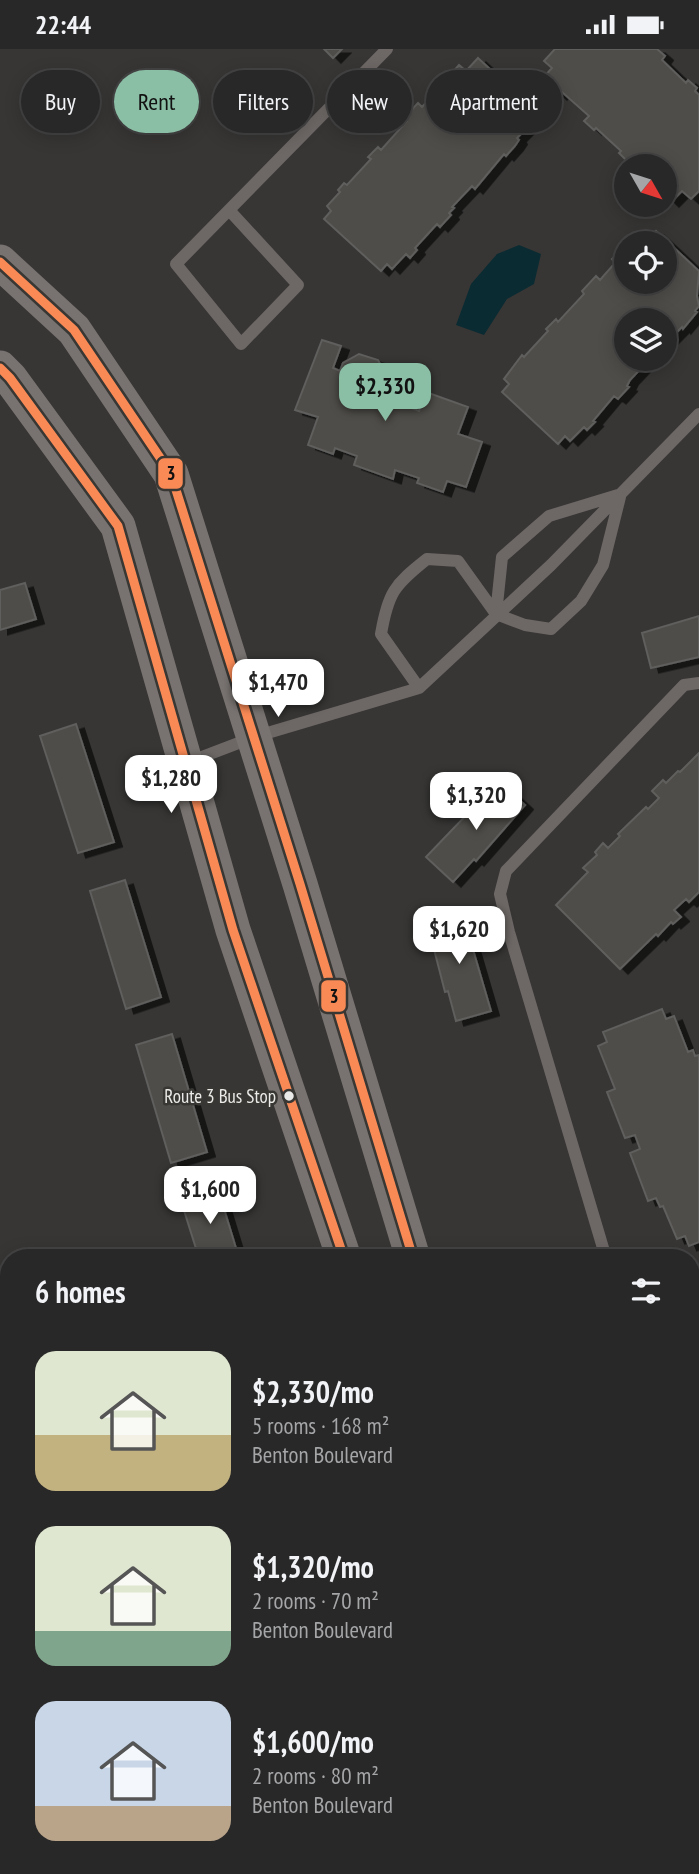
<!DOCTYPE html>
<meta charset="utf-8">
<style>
body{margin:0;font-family:"PT Sans Narrow",sans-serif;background:#353434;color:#f1f3f6;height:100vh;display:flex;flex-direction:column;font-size:26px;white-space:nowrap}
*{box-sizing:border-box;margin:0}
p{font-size:23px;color:#a5a6a8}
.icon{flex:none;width:38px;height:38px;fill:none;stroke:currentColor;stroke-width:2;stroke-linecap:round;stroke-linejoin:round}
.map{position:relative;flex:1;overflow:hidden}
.details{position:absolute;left:0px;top:1200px;width:700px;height:625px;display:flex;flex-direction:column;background:#292828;border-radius:28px 28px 0 0;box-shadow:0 4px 18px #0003,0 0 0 2px #454445}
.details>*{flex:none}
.top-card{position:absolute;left:21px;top:21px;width:658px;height:63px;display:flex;gap:14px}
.needle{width:46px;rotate:129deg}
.fabs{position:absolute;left:614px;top:105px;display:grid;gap:14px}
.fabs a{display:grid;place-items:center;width:63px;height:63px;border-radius:50%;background:#292828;box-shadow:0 4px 18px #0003,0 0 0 2px #454445;font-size:35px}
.price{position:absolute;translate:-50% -60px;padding:0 16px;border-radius:14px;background:#fff;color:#222;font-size:23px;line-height:46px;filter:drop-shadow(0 2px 4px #0008)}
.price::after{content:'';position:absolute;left:50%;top:42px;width:21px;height:16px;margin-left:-10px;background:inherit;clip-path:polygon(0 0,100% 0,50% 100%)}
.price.current{background:#8abfa5;color:#111}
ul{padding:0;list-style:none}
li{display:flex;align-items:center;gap:21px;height:175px;padding:0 35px}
li span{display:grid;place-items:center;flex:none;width:196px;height:140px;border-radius:21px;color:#555}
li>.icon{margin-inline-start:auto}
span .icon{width:84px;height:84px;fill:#fffc;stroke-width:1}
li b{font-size:30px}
h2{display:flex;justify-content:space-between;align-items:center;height:84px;padding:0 35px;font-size:30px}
.chip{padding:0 24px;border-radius:32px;background:#292828;box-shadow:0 4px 18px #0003,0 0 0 2px #454445;font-size:24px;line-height:63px}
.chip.current{background:#8abfa5;color:#111}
.status{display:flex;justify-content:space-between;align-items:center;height:49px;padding:0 35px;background:#292828;direction:ltr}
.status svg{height:19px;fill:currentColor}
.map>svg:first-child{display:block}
</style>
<div class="status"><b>22:44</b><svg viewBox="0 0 49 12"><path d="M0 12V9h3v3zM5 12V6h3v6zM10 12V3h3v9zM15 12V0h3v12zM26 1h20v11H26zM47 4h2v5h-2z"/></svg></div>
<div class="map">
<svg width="699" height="1825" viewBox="0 0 699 1825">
<defs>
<filter id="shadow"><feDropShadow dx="8" dy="4.5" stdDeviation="0" flood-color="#0009"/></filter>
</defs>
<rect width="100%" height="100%" fill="#373635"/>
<path fill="#0b2b32" d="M 519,196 L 541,205 L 534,235 L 507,250 L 484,286 L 456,276 L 471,235 L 497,205 Z
M 9,1783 L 9,1816 L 212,1817 L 195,1825 L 0,1825 L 0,1788 Z
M 265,1817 L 413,1817 L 424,1825 L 276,1825 Z"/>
<path fill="#504d48" stroke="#5f5e5d" stroke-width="2" filter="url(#shadow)" d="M 324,0 L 342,0 L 333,9 Z
M 555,0 L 657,0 L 665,7 L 662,11 L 686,34 L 688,31 L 697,39 L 695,42 L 699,46 L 699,142 L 691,150 L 682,142 L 671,153 L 665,147 L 665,117 L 640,117 L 631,109 L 628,113 L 619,104 L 621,102 L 596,79 L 594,81 L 584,72 L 589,67 L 562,43 L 559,46 L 542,30 L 552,19 L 544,12 Z
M 478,9 L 533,60 L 519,74 L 526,80 L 517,89 L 519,91 L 515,97 L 506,107 L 504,105 L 475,140 L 472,137 L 452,158 L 454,159 L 449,164 L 451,166 L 440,178 L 437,175 L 415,199 L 417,201 L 410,209 L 406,205 L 392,220 L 387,215 L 381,222 L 324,170 L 331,162 L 327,157 L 340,143 L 338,141 L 344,134 L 347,136 L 371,110 L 368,108 L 378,98 L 381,101 L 407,72 L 404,69 L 418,54 L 422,58 L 438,41 L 434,38 L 443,28 L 446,31 L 459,16 L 466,22 Z
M 656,182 L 699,222 L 697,247 L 699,257 L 695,262 L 697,263 L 683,280 L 682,278 L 665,295 L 665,271 L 626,271 L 626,310 L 650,310 L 630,331 L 627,337 L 629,338 L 618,350 L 614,347 L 593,372 L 595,373 L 587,381 L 584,378 L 570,392 L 565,387 L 558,395 L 502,343 L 509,335 L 504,330 L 522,306 L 524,308 L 548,282 L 546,280 L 556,270 L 558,273 L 584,245 L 582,242 L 596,227 L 600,231 L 615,214 L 612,210 L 621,201 L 624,204 L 626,201 L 626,233 L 665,233 L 665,194 L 644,194 Z
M 322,291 L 341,297 L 333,319 L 340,322 L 343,314 L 359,305 L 378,311 L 386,326 L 380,347 L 419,362 L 426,343 L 468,358 L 458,385 L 482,393 L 466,438 L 447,432 L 443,443 L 417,434 L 419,429 L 395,421 L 393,430 L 354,416 L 357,407 L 335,399 L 333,405 L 308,396 L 318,368 L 295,361 Z
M 25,534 L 36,570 L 0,581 L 0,541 Z
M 699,567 L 699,608 L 651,619 L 642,584 Z
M 76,675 L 114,793 L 78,804 L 40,687 Z
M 699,704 L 699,843 L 689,853 L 686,850 L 674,861 L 681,868 L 673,875 L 671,873 L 658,887 L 656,885 L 620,920 L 556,856 L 588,823 L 583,819 L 597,806 L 595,803 L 603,794 L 608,799 L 620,787 L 618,785 L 646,758 L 648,760 L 659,749 L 652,742 L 663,731 L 666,734 L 678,722 L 680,723 Z
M 499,732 L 525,756 L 476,812 L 474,810 L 453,833 L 426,808 Z
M 125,831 L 161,948 L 126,960 L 90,842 Z
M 462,863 L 491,962 L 456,972 L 448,942 L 445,943 L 427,873 Z
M 662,960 L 666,970 L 674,967 L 688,1003 L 693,1001 L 695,1007 L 699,1006 L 699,1193 L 689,1197 L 685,1187 L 677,1190 L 663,1157 L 660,1158 L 656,1149 L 648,1152 L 630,1104 L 640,1100 L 635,1086 L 625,1089 L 607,1043 L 615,1040 L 598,997 L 607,993 L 603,983 Z
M 172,985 L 207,1103 L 171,1114 L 136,996 Z
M 218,1140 L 239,1209 L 199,1209 L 181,1152 Z
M 9,1458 L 9,1582 L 0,1585 L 0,1461 Z"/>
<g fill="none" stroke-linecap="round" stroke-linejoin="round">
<path stroke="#6d6866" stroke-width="12" d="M 229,161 L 298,236 L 241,295 L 176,215 L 387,0
M 496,565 L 502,508 L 549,467 L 618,446
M 419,639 L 381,585 C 388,544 394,536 427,510 L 458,512 L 496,565 L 525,576 L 551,580 L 581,552 L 603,516 L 620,448
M 186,714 L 254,688 L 419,639 L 551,516 L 699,365
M 606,1209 L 509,883 L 500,845 L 506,822 L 684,636 L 699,634
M 691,1273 L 699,1276
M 691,1362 L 699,1347
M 691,1596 L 699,1617
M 699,1732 L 699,1744"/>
<path stroke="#6d6866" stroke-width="24" d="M 0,1712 L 9,1707"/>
<path stroke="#787370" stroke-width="35" d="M 0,213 L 74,281 L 171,425 L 300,835 L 413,1209
M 0,319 L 10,329 L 118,477 L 233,881 L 344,1209
M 544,1816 L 547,1825
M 590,1816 L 592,1825"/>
<g stroke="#383734" stroke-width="14">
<path id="bus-1" d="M 0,213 L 74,281 L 171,425 L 300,835 L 413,1209
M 0,319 L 10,329 L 118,477 L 233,881 L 344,1209"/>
</g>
<use href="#bus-1" stroke="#f98a56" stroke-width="9"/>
</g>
<circle fill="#eaeae8" stroke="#383734" stroke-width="2.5" cx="289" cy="1047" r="6"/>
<g text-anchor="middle" stroke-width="5" stroke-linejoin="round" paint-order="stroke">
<g font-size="19" fill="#eaeae8" stroke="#383734" text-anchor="end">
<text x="276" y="1054">Route 3 Bus Stop</text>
</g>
</g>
<g stroke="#383734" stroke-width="2.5">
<rect x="157" y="408" width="27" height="33" rx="7" fill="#f98a56"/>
<rect x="320" y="930" width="27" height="34" rx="7" fill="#f98a56"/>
</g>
<g font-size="19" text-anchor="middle" font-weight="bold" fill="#111">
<text x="171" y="431">3</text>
<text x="334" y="954">3</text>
</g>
</svg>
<div class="fabs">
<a><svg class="needle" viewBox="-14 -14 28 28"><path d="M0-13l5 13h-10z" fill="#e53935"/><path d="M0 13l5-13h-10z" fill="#a5a6a8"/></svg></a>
<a><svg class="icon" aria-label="locate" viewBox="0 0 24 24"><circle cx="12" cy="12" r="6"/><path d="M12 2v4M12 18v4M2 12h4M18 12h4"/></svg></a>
<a><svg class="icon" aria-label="layers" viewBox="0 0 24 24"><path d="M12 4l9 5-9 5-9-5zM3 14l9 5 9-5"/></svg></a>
</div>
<b class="price current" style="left:385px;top:374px">$2,330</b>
<b class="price" style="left:278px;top:670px">$1,470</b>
<b class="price" style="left:171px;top:766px">$1,280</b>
<b class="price" style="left:476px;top:783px">$1,320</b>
<b class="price" style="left:459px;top:917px">$1,620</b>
<b class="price" style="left:210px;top:1177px">$1,600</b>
<div class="top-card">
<a class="chip">Buy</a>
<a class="chip current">Rent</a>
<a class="chip">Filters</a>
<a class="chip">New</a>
<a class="chip">Apartment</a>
</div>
<section class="details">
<h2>6 homes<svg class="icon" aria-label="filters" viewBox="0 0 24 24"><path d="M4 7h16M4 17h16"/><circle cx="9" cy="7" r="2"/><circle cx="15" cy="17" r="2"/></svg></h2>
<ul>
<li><span style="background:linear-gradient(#dfe7d0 60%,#c2b280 0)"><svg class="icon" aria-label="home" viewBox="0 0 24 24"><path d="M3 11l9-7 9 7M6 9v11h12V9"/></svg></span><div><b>$2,330/mo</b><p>5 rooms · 168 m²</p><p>Benton Boulevard</p></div></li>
<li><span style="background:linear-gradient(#dfe7d0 75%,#7fa58c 0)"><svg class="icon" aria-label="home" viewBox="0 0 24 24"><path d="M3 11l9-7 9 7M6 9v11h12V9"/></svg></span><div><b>$1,320/mo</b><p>2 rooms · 70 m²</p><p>Benton Boulevard</p></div></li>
<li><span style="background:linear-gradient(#c9d6e8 75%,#b9a48a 0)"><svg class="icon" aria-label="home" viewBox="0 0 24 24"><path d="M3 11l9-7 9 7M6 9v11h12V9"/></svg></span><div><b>$1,600/mo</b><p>2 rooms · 80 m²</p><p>Benton Boulevard</p></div></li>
</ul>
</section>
</div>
